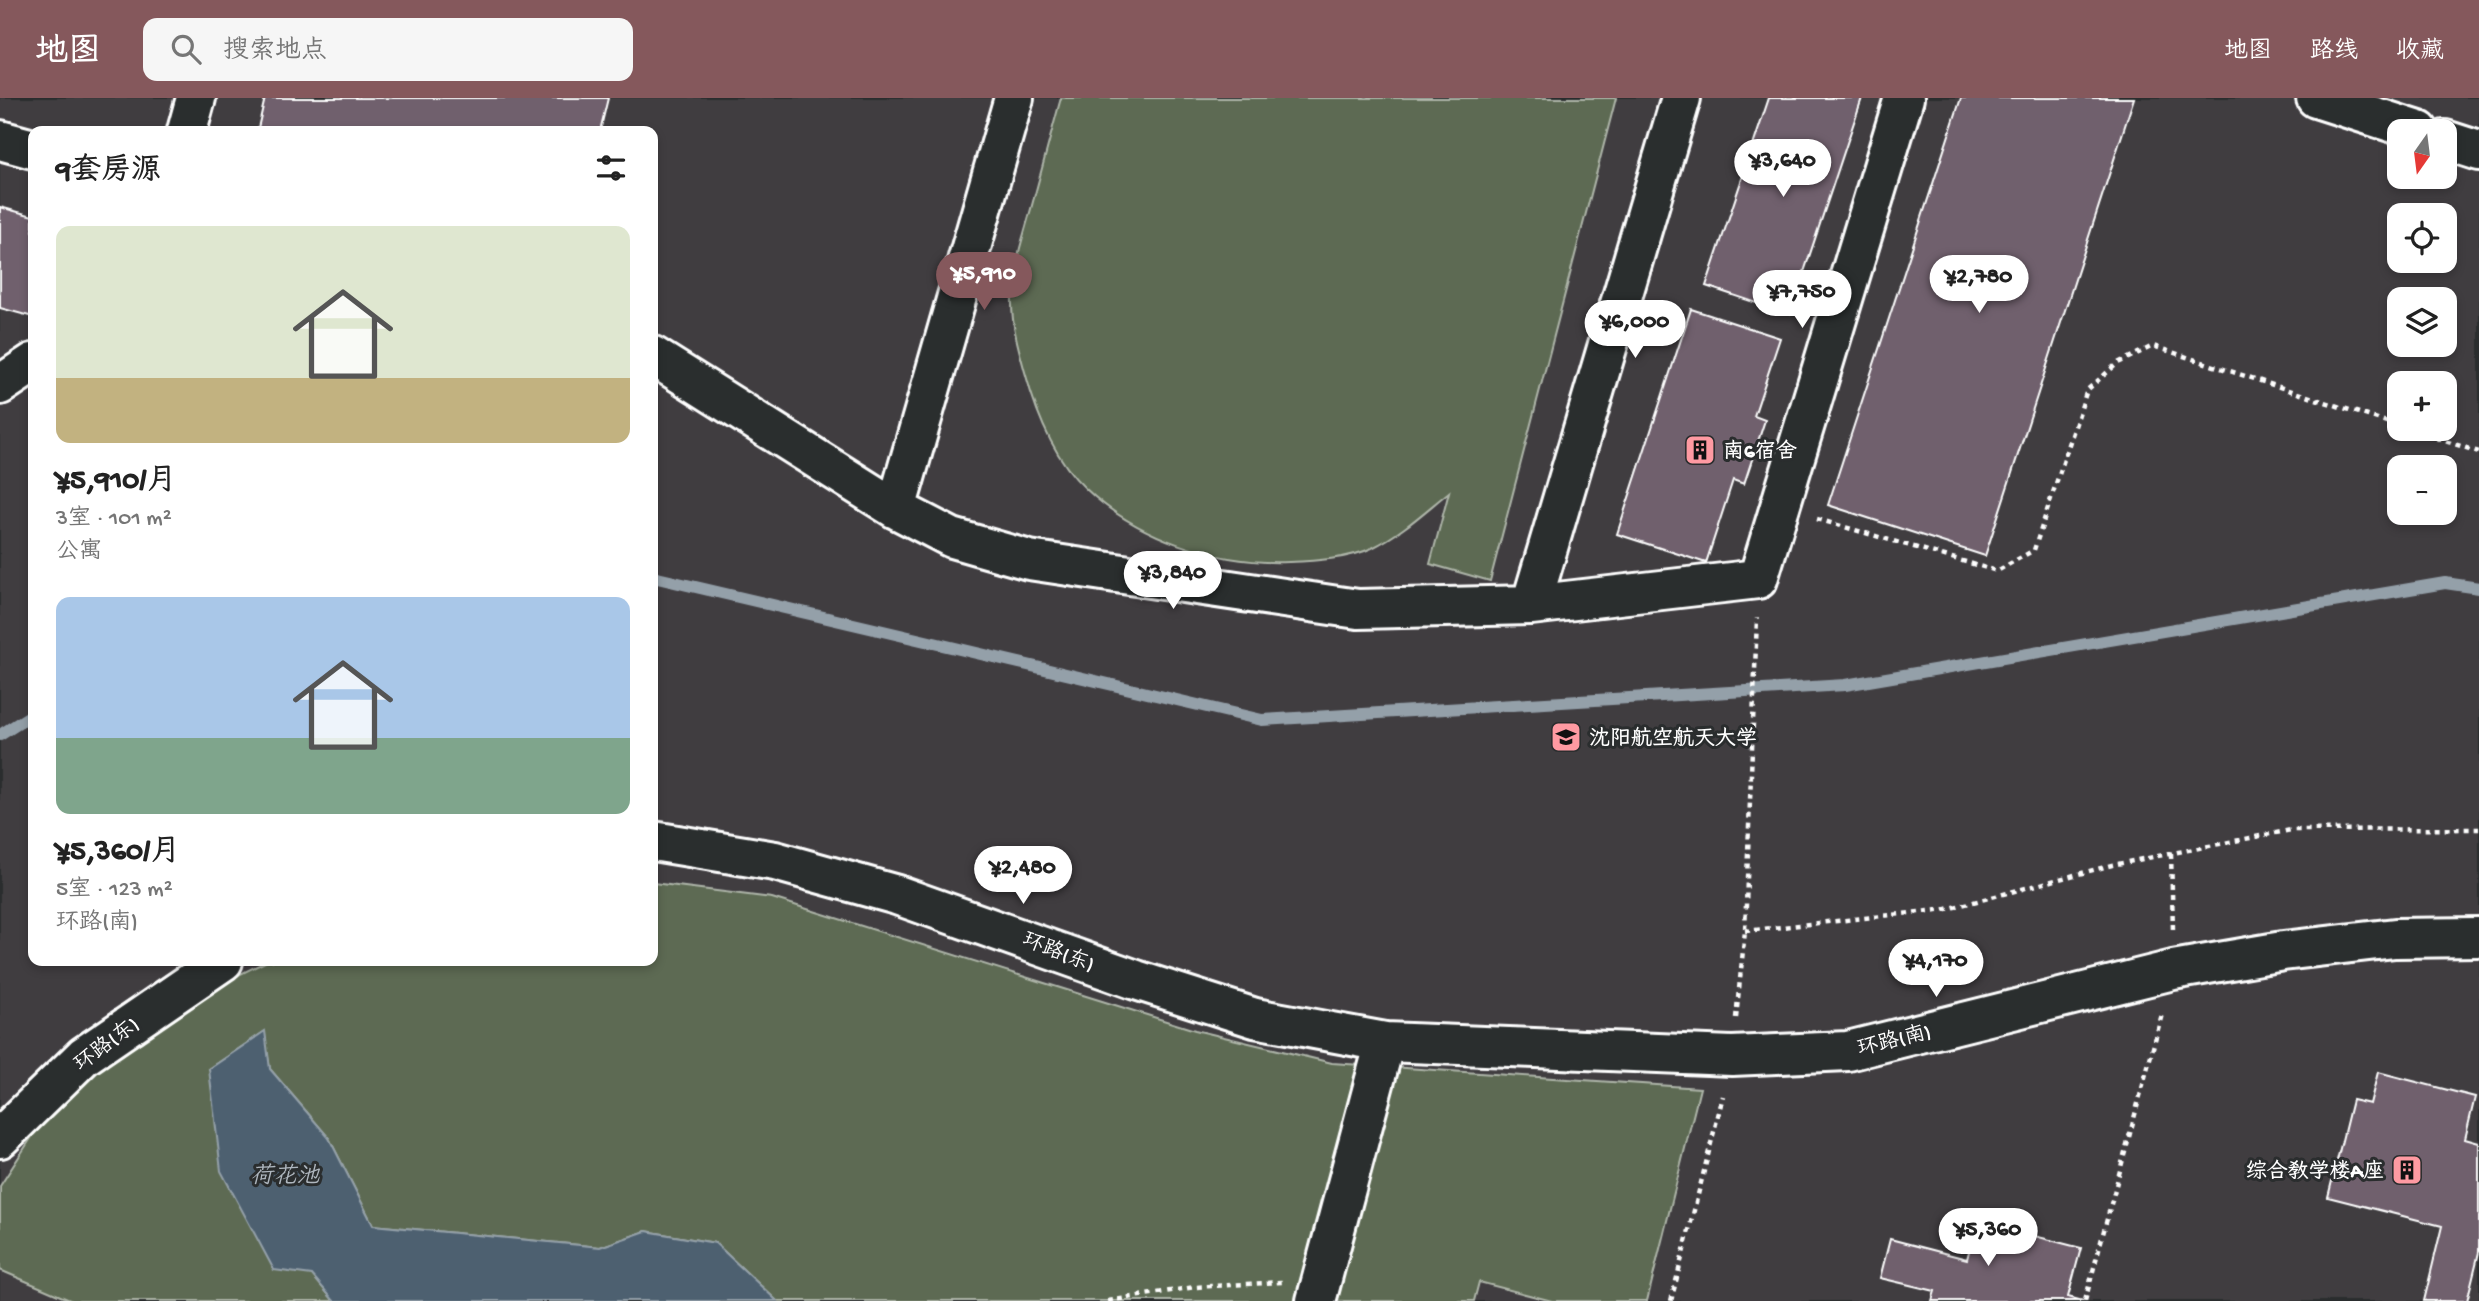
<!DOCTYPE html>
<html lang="zh">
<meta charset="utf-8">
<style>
body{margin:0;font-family:"Gochi Hand","LXGW WenKai TC",sans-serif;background:#f6f6f6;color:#222;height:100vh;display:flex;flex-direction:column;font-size:26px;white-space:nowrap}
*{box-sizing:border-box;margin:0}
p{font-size:23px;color:#767676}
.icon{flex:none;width:38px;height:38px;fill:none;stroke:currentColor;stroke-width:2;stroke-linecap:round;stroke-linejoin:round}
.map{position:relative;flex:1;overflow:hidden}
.drawer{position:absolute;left:28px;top:28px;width:630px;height:840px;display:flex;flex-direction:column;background:#fff;border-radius:14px;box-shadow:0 4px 10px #0003}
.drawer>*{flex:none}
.needle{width:46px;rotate:194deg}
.tools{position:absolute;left:2387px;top:21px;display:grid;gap:14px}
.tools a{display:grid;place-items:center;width:70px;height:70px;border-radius:14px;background:#fff;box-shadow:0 4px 10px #0003;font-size:35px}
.price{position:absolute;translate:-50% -60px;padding:0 16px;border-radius:24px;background:#fff;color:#222;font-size:23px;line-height:46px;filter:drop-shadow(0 2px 4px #0008)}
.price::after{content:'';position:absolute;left:50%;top:42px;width:21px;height:16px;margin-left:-10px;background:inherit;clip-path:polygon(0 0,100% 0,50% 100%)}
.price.active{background:#85585c;color:#fff}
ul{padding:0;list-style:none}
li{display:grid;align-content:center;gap:14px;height:371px;padding:0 28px}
li span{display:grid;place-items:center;height:217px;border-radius:14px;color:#555}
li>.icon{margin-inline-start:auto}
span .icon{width:126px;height:126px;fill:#fffc;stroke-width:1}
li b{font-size:30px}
h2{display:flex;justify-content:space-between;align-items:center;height:84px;padding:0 28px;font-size:30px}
header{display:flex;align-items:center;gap:42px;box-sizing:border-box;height:98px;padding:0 35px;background:#85585c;color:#fff}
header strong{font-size:33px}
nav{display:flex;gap:38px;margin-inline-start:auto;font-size:24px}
.search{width:490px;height:63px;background:#f6f6f6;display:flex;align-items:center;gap:18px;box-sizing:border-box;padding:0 24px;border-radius:14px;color:#767676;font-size:26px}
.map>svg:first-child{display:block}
</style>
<header>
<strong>地图</strong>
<div class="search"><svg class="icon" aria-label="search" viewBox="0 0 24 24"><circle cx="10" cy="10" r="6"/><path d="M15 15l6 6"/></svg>搜索地点</div>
<nav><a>地图</a><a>路线</a><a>收藏</a></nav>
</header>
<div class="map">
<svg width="2479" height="1203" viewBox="0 0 2479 1203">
<rect width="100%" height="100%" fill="#2a2d2e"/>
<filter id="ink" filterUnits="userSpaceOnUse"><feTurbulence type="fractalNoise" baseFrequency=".0143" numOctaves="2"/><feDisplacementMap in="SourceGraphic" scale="14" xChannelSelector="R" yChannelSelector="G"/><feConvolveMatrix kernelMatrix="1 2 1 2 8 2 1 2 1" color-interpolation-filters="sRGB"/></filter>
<g filter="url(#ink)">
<path fill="#3f3c41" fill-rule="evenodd" d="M 0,0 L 2479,0 L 2479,1203 L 0,1203 ZM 33,33 L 653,33 L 653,863 L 33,863 ZM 2399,33 L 2445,33 L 2445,79 L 2399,79 ZM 2399,117 L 2445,117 L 2445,163 L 2399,163 ZM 2399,201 L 2445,201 L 2445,247 L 2399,247 ZM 2399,285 L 2445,285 L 2445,331 L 2399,331 ZM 2399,369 L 2445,369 L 2445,415 L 2399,415 Z"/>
<path fill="#5d6b53" stroke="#aeb5a9" stroke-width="2" d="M 1061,0 L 1616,0 L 1490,483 L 1430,466 L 1449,394 C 1424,414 1401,436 1372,450 C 1349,461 1314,463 1289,464 C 1217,467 1137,440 1085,390 C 1053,360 1036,315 1025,274 C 1019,252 1012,228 1012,206 C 1011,176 1021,146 1029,118 C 1040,79 1050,39 1061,0 Z
M 653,785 L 772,800 L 1195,932 L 1332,965 L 1700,990 L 1647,1203 L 1552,1203 L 1479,1184 L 1474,1203 L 777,1203 L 715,1145 L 646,1133 L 600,1149 L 373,1127 L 329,1040 L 270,971 L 264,934 L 209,971 L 312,1177 L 334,1203 L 72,1203 L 0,1172 L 0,1088 L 59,997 L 190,901 L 267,863 L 653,863 Z"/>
<path fill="#4d6070" stroke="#94a0a9" stroke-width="2" d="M 265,933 L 270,971 L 329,1040 L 373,1127 L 600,1149 L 646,1133 L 715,1145 L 777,1203 L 334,1203 L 312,1177 L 274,1172 L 221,1073 L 209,971 Z"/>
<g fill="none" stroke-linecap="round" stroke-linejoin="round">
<path stroke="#94a0a9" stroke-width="12" d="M 653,479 L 1262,622 L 1845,587 L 2445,485 L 2479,490
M 0,637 L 33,616"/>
</g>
<path fill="#6f606d" stroke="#fff" stroke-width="2" d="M 265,0 L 608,0 L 600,33 L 271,33 L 258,30 Z
M 1769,0 L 1862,0 L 1790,216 L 1706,188 Z
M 1961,0 L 2134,0 L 1985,458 L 1828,407 Z
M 0,109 L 33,118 L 33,219 L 0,210 Z
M 1691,211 L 1780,240 L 1754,318 L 1765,322 L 1744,386 L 1733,382 L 1706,465 L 1617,436 Z
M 2378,974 L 2475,999 L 2465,1041 L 2479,1045 L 2479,1154 L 2467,1203 L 2424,1203 L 2442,1128 L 2328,1099 L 2352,1002 L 2370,1006 Z
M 1977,1123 L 2081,1150 L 2068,1199 L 2083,1203 L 1932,1203 L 1935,1193 L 1880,1180 L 1890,1141 L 1967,1161 Z"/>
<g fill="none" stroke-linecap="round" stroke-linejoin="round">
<g stroke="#fff" stroke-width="44">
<path id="minor" d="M 2316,0 L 2419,33
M 187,33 L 196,0
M 0,42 L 33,51
M 2445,42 L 2479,53
M 653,258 L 896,411 L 952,440 L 1029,462 L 1358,511 L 1531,507 L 1758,481 L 1904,0
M 0,287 L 33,265
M 896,411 L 1014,0
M 1531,507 L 1681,0
M 653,743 L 775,763 L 897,797 L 1136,882 L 1255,920 L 1385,944 L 1732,958 L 1848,953 L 2173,872 L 2283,853 L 2395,840 L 2479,839
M 0,1040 L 84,958 L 223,863
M 1316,1203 L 1385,944"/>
</g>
<path stroke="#fff" stroke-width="4.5" stroke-dasharray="5 5" stroke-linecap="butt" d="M 2408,331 L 2479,354
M 1817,421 L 1997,473 L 2034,452 L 2087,292 L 2118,265 L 2153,248 L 2399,328
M 2171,756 L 2173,832
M 1745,833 L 1947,811 L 2112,767 L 2291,732 L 2479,731
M 1736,920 L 1745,833 L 1757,520
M 1108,1203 L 1195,1189 L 1282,1184
M 1671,1203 L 1723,998
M 2085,1203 L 2162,916"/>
<use href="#minor" stroke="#2a2d2e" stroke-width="38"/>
</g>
</g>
<defs>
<g id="building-square" transform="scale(1.575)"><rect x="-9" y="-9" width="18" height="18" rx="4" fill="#ff9aa2" stroke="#2a2d2e"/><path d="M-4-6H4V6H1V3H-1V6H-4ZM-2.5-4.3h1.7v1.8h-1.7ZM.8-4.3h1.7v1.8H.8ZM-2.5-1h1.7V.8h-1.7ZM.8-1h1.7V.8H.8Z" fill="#111"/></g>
<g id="university-square" transform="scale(1.575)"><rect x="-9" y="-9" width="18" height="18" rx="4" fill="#ff9aa2" stroke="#2a2d2e"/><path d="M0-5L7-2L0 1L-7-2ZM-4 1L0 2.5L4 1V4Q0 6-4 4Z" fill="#111"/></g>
</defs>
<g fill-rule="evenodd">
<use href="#building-square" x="1700" y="352"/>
<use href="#university-square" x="1566" y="639"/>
<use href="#building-square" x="2407" y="1072"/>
</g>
<g text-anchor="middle" stroke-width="6" stroke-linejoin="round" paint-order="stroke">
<g font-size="21" font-weight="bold" fill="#fff" stroke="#2a2d2e" text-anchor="start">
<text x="1723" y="359">南6宿舍</text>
<text x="1589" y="646">沈阳航空航天大学</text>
<text x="2384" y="1079" text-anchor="end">综合教学楼A座</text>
</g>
<g font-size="21" fill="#fff" stroke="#2a2d2e">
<text transform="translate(1059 853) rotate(21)" y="7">环路(东)</text>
<text transform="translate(1894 941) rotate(-14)" y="7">环路(南)</text>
<text transform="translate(106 945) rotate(-37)" y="7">环路(东)</text>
</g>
<g font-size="23" font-style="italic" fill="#afb7bf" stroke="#2a2d2e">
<text x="285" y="1084">荷花池</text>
</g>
</g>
</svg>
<div class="tools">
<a><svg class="needle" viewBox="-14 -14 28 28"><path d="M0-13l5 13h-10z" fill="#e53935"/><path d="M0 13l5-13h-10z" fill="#767676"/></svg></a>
<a><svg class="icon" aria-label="locate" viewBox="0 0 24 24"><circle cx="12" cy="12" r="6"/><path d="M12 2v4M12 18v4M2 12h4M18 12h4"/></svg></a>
<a><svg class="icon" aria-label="layers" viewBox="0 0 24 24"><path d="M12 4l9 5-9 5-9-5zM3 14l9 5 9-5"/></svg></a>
<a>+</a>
<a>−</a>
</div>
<b class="price" style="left:1783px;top:101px">¥3,640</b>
<b class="price active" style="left:984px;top:214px">¥5,910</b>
<b class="price" style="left:1979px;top:217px">¥2,780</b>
<b class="price" style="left:1802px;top:232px">¥7,750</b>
<b class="price" style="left:1635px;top:262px">¥6,000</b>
<b class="price" style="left:1173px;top:513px">¥3,840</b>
<b class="price" style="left:1023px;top:808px">¥2,480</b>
<b class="price" style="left:1936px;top:901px">¥4,170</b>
<b class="price" style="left:1988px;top:1170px">¥5,360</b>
<section class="drawer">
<h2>9套房源<svg class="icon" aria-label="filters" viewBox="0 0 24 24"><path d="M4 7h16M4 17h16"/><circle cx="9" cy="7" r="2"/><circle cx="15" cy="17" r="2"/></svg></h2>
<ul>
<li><span style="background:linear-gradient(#dfe7d0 70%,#c2b280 0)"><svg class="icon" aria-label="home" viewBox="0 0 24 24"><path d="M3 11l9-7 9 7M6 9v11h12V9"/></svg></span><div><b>¥5,910/月</b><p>3室 · 101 m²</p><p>公寓</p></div></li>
<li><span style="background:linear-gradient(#a9c7e8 65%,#7fa58c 0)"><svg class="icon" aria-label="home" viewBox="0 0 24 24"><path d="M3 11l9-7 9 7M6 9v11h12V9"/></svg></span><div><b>¥5,360/月</b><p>5室 · 123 m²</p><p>环路(南)</p></div></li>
</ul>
</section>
</div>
